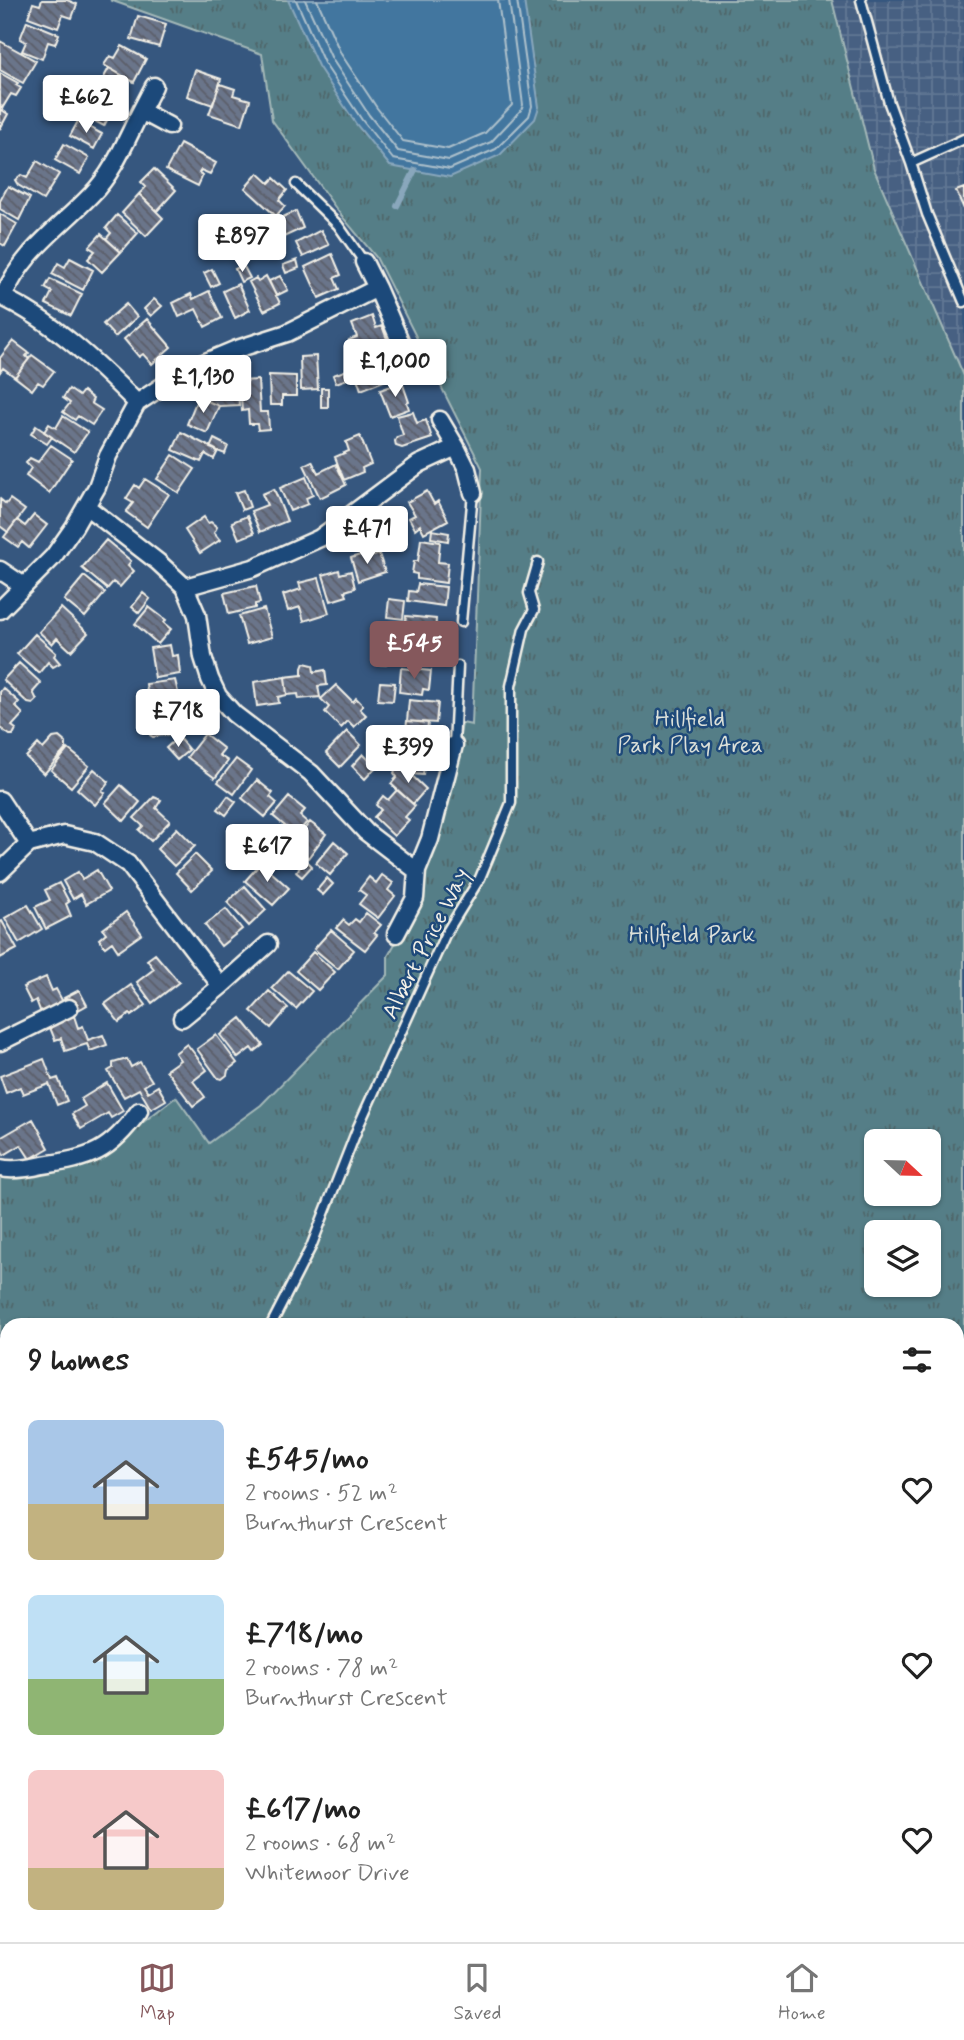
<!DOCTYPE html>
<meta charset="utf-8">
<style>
body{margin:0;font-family:Mynerve,sans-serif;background:#f2f2f2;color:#222;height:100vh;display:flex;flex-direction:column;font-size:26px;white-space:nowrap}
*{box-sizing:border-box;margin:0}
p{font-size:23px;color:#767676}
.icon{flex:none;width:38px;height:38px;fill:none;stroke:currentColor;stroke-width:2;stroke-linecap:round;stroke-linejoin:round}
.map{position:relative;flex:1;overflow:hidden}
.details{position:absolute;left:0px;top:1318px;width:964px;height:625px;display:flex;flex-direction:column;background:#fff;border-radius:21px 21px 0 0;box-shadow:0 2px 5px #0004}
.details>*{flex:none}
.needle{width:46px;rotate:112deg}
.fabs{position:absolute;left:864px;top:1129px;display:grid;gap:14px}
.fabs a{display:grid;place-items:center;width:77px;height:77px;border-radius:10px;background:#fff;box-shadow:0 2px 5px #0004;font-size:35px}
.price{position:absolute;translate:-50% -60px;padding:0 16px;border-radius:7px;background:#fff;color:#222;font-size:23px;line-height:46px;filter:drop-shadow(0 2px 4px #0008)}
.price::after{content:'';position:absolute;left:50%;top:42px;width:21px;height:16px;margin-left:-10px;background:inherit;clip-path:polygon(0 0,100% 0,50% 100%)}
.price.current{background:#85585c;color:#fff}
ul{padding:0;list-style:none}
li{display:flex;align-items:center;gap:21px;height:175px;padding:0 28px}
li span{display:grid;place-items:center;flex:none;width:196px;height:140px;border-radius:10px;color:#555}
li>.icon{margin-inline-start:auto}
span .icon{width:84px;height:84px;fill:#fffc;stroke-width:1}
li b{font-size:30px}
h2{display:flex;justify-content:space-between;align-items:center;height:84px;padding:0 28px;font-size:30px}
.menu{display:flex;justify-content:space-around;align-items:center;height:98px;border-top:2px solid #e0e0e0;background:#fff;font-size:19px;color:#767676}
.menu a{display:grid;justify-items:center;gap:4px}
.menu .current{color:#85585c}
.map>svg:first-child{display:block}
</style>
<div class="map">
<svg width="964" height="1942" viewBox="0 0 964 1942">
<defs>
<pattern id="industrial-grid" width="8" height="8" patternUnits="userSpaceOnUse" patternTransform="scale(1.75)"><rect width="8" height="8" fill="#466082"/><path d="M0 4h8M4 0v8" fill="none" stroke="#617794"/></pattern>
<pattern id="forest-firs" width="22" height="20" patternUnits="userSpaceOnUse" patternTransform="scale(1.75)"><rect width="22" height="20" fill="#547e87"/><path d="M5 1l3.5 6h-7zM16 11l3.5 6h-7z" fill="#4f666a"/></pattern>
<pattern id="park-tufts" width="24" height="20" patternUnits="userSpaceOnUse" patternTransform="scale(1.75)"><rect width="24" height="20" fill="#547e87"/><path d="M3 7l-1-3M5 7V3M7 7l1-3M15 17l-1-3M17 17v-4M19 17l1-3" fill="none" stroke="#4f666a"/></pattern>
<pattern id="building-back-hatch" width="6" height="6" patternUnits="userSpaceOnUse" patternTransform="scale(1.75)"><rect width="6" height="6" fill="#6b748a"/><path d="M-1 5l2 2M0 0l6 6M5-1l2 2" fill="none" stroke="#5a5e68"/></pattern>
</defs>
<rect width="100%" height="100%" fill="#36577f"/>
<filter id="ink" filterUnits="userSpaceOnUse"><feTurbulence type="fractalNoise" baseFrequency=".0143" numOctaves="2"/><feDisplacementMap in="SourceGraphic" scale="14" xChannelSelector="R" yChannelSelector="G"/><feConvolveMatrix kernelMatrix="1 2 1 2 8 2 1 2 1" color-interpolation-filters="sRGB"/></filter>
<g filter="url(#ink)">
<path fill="url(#industrial-grid)" d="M 832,0 L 964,0 L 964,376 L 874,169 Z"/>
<path fill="#547e87" stroke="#a4b8b8" stroke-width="2" d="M 0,1589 L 7,1593 L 7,1936 L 410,1936 L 406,1942 L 0,1942 Z
M 703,1936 L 738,1936 L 746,1942 L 711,1942 Z"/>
<path fill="url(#forest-firs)" stroke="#a4b8b8" stroke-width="2" d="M 0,1583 L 7,1587 L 7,1644 L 0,1640 Z
M 241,1936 L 382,1936 L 376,1942 L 238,1942 Z"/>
<path fill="url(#park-tufts)" stroke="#a4b8b8" stroke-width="2" fill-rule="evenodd" d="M 110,0 L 832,0 L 874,169 L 964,376 L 964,1942 L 749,1942 L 742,1936 L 957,1936 L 957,1325 L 7,1325 L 7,1508 L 0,1504 L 0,1172 L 95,1159 L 176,1097 L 209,1143 L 261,1105 L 388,975 L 388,956 L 421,898 L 424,873 L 452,783 L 462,723 L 472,725 L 482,468 L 376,257 L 340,214 L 272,120 L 262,54 ZM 877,1141 L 929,1141 L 929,1194 L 877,1194 ZM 877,1232 L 929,1232 L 929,1284 L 877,1284 Z"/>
<path fill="#42769f" stroke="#89a7bc" stroke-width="2" d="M 288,0 L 524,0 L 539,107 L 535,119 L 500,155 L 450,177 L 390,166 L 356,124 L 318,66 Z"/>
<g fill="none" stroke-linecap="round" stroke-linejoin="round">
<path stroke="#adc0cb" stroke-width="2" d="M 296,0 L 324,63 L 362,120 L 393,159 L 450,169 L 496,149 L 529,116 L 532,106 L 517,0
M 305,0 L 332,59 L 369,115 L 398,151 L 449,160 L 491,142 L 521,110 L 523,105 L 509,0
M 317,0 L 341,54 L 377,108 L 403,141 L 448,149 L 485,133 L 512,105 L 498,0"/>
<path stroke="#89a7bc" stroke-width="6" d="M 397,206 L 415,170"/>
</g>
<path fill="url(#building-back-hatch)" stroke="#f4f1e8" stroke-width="2" d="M 42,0 L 67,0 L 77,4 L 72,18 L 63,15 L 58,28 L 28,17 L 33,3 L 40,5 Z
M 138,16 L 166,24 L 159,47 L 131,39 Z
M 27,21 L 59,34 L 55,44 L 48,42 L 42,59 L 22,51 L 26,42 L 20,39 Z
M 0,41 L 36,61 L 23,83 L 0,70 Z
M 122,46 L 146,59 L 134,82 L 104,65 L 110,56 L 115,58 Z
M 109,68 L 126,78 L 114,100 L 97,90 Z
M 195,70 L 221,79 L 213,105 L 187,96 Z
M 0,73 L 18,83 L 16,85 L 21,88 L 16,96 L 11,94 L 3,107 L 0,106 Z
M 220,84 L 235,89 L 233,95 L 250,100 L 242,125 L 209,114 Z
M 82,93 L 113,109 L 104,126 L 79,113 L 83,106 L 76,103 Z
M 0,106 L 3,107 L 2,110 L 8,114 L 0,129 Z
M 78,121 L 102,134 L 94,149 L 70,136 Z
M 64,144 L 89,158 L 80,174 L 55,160 Z
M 180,144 L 216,163 L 210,174 L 201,170 L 199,173 L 203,175 L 198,186 L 166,170 Z
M 37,161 L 59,174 L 43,200 L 18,185 L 15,180 L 21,175 L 27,178 Z
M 154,169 L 176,190 L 157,211 L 139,194 L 146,187 L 141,182 Z
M 258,173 L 269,183 L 274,178 L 287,190 L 279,200 L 285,206 L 276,216 L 245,188 Z
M 8,186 L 30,198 L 19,220 L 0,209 L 0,201 Z
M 964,188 L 964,209 L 956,191 Z
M 139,194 L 163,218 L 146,236 L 122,213 Z
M 296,211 L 303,228 L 273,242 L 265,225 Z
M 0,214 L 17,224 L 5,246 L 0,243 Z
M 117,215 L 138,233 L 121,252 L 106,239 L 111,233 L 106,228 Z
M 321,230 L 329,245 L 303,257 L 296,243 Z
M 101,234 L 121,252 L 102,272 L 88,259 L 95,251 L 89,247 Z
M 272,239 L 276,249 L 262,256 L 257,246 Z
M 332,254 L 341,275 L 334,278 L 339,289 L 319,298 L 305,267 Z
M 70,258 L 93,270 L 83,290 L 52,274 L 58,263 L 65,267 Z
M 297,260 L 299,268 L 286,273 L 283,265 Z
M 243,265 L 250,278 L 241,282 L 235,269 Z
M 212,269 L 219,283 L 211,287 L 204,273 Z
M 266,276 L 280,303 L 264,311 L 249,282 L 256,278 L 258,281 Z
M 280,276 L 288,290 L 276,296 L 269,281 Z
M 50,279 L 82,294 L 71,316 L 46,304 L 52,292 L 45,288 Z
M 238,284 L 250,310 L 235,318 L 223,291 Z
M 209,291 L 222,318 L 205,327 L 196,309 L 179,317 L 173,303 L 191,294 L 193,299 Z
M 154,299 L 162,306 L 151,316 L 144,309 Z
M 126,304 L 137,317 L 115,337 L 103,324 Z
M 372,316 L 376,328 L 382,326 L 390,347 L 369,354 L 371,361 L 354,368 L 351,359 L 363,354 L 361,350 L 353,353 L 349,340 L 357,337 L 352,324 Z
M 147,319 L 171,347 L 152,364 L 143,354 L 139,357 L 124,339 Z
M 13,341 L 29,353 L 26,356 L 29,359 L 15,377 L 3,368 L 0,372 L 0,358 Z
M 32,355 L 54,371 L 43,385 L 38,382 L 32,390 L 15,377 Z
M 316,356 L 318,389 L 301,390 L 300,357 Z
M 389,363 L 394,377 L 361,390 L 356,375 Z
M 350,369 L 353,377 L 336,383 L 333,375 Z
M 269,375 L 296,376 L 296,396 L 282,396 L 282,405 L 270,405 Z
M 258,380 L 260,412 L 268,412 L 269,429 L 258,430 L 257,424 L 249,424 L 248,410 L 242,411 L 240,381 Z
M 402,382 L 409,402 L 407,403 L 409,409 L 390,416 L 380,390 Z
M 321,388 L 328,388 L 328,407 L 321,407 Z
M 69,389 L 79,396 L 83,391 L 93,399 L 91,403 L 102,410 L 92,425 L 78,416 L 75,420 L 63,412 L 70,403 L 63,398 Z
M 238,389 L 239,405 L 219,406 L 202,399 L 206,391 Z
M 198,397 L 219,406 L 207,433 L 187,424 Z
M 413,412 L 417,423 L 426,420 L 432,438 L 402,448 L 396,446 L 395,441 L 397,437 L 403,435 L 397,416 Z
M 63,416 L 88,432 L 74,452 L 44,432 L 49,424 L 56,428 Z
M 36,426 L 52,437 L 47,444 L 31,434 Z
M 181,432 L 218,451 L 214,459 L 205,454 L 201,462 L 173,450 Z
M 360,436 L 371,464 L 362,468 L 363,472 L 344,480 L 335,457 L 349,451 L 346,442 Z
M 214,439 L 228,446 L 225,454 L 210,448 Z
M 51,445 L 72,459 L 49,493 L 26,476 L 31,468 L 26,463 L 30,458 L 38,462 Z
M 173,455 L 195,469 L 179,493 L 157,479 Z
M 312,461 L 318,473 L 336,464 L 346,485 L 320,498 L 304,465 Z
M 306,477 L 313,495 L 306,498 L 308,504 L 290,511 L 280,488 Z
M 145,479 L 169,494 L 147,527 L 126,512 L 133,503 L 126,499 L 135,485 L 139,488 Z
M 274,489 L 287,521 L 260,532 L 251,511 L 267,505 L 262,494 Z
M 244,490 L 250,507 L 242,510 L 235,493 Z
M 427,491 L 434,504 L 438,501 L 448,520 L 424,533 L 420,525 L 415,529 L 409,518 L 415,515 L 407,502 Z
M 0,499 L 6,504 L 10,499 L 25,510 L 8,532 L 0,526 Z
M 34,515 L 47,525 L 29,548 L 22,542 L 18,547 L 4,537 L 17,520 L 25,526 Z
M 247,516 L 254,533 L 239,539 L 232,522 Z
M 204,517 L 208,523 L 211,522 L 217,527 L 214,533 L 220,540 L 200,553 L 185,530 Z
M 432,530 L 449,533 L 448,541 L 431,538 Z
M 421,539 L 440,542 L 438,562 L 448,563 L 446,583 L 417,579 L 417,574 L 412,573 L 414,561 L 418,561 Z
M 106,540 L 131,561 L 128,565 L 134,571 L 120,587 L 113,582 L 107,589 L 82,568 Z
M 369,552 L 371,557 L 379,554 L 385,572 L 358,581 L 351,558 Z
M 339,570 L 340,574 L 351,571 L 355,588 L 345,591 L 347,596 L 331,601 L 323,575 Z
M 84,576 L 105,593 L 85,617 L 64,600 Z
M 319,578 L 329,613 L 304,621 L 300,607 L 288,611 L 283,595 L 301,589 L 299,583 Z
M 418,584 L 446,587 L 444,606 L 408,601 L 409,591 L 416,592 Z
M 256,586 L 260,603 L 255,604 L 255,608 L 229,614 L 224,593 Z
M 143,593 L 150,599 L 139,613 L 132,607 Z
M 389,599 L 405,601 L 403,619 L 387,617 Z
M 149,607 L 166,620 L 164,623 L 171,629 L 158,644 L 135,624 Z
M 61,608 L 88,633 L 71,651 L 57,638 L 52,644 L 39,632 Z
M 264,609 L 272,637 L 247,644 L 239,616 Z
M 406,616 L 436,619 L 435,637 L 404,634 Z
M 35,634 L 56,653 L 54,656 L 60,663 L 53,667 L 48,662 L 39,673 L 17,654 Z
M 397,638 L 427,641 L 425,660 L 395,656 Z
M 170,645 L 172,656 L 178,655 L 180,674 L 155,678 L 150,648 Z
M 377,653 L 387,655 L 386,665 L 376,664 Z
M 19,663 L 41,683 L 33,692 L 37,700 L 33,704 L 28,703 L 3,680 Z
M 304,663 L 313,665 L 314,672 L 325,670 L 327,685 L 318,686 L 320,697 L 299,699 L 298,694 L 287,695 L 285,677 L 302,675 L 302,668 Z
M 401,668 L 431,671 L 429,690 L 423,689 L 422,695 L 399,692 Z
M 285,677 L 287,695 L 278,697 L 279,703 L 257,706 L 254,682 Z
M 175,680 L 182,709 L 150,714 L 146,684 Z
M 380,682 L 395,683 L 393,701 L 378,700 Z
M 336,685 L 353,702 L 356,698 L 363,705 L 360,709 L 366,715 L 354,727 L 348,721 L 341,728 L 325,712 L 329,707 L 321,699 Z
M 3,688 L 19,702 L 15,706 L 23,714 L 12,726 L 16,729 L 13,735 L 10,735 L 0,728 L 0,692 Z
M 409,700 L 438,703 L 436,723 L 407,721 Z
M 186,712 L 189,731 L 153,737 L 150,735 L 151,727 L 159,726 L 157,717 Z
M 407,721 L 428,723 L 427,732 L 435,733 L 433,754 L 425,754 L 423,775 L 411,774 L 412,765 L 402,764 Z
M 347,731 L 361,745 L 340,767 L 326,753 Z
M 205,734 L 224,749 L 219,755 L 228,761 L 215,778 L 187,757 Z
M 59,737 L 66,743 L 66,749 L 44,774 L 26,757 L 38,744 L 43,749 L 53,738 Z
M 178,737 L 189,750 L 177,760 L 166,748 Z
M 68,749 L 89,766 L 71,787 L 51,770 Z
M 363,754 L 376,767 L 365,779 L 352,766 Z
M 236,759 L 251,770 L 234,794 L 218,782 Z
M 396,767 L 403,771 L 405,769 L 426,789 L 413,804 L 391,784 L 397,777 L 394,773 Z
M 94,769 L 109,782 L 102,791 L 105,793 L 95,805 L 77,789 Z
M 257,780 L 273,793 L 270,797 L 277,803 L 265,817 L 242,798 Z
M 121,785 L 140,802 L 124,821 L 105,803 Z
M 397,790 L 415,806 L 405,817 L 409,820 L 394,836 L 374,817 L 381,810 L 376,805 L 383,796 L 388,800 Z
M 228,796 L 236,802 L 226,815 L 218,809 Z
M 154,797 L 161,800 L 156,808 L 170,821 L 151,841 L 139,830 L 143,826 L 134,818 Z
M 289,797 L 305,810 L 300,816 L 307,822 L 296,835 L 273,816 Z
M 310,822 L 326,834 L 308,858 L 292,845 Z
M 177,828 L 195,846 L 174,866 L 157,849 Z
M 334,841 L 348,853 L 330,875 L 316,863 Z
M 195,854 L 212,871 L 192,890 L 176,873 Z
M 306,860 L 312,866 L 302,877 L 296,872 Z
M 261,863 L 289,888 L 273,905 L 245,881 Z
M 97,870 L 109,891 L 86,904 L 81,894 L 73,899 L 63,881 L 78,872 L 82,879 Z
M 382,875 L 393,883 L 388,890 L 395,896 L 378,918 L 359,904 L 366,895 L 359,890 L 369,877 L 376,883 Z
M 327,878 L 333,884 L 323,895 L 317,890 Z
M 59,883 L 69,902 L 66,904 L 71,916 L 46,929 L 35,907 L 50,900 L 45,890 Z
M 245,886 L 266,910 L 249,926 L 227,902 Z
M 28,905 L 42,929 L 19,943 L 5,918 Z
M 226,909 L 242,929 L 221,946 L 205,925 Z
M 126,912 L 142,934 L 118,951 L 112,942 L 105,947 L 99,939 L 106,933 L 103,929 Z
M 366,913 L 381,925 L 374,933 L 377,935 L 365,950 L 336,928 L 343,920 L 349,925 L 355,919 L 359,922 Z
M 2,921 L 17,949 L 0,958 L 0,922 Z
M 331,930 L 354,950 L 338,969 L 314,949 Z
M 313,952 L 335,972 L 318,990 L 296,971 Z
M 155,954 L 179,982 L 152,1003 L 137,982 L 154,969 L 147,960 Z
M 288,971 L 312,991 L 296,1009 L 272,988 Z
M 46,977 L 52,991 L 56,989 L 63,1002 L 41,1013 L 36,1000 L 31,1003 L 23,987 Z
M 131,985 L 146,1005 L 131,1016 L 130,1014 L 119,1022 L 105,1004 Z
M 79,990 L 87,1005 L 73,1013 L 64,998 Z
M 269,991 L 288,1008 L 271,1028 L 251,1011 Z
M 74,1016 L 78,1028 L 83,1026 L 88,1040 L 103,1035 L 107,1045 L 90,1051 L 87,1044 L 65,1051 L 61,1038 L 55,1040 L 49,1025 Z
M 241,1018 L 263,1045 L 254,1052 L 251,1048 L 238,1058 L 220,1035 Z
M 216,1035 L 237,1063 L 228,1070 L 227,1075 L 222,1079 L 218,1078 L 197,1049 Z
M 187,1044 L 207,1070 L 193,1081 L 205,1097 L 193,1106 L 166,1070 L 180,1060 L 175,1053 Z
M 44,1059 L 52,1080 L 58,1078 L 67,1101 L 57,1105 L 49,1084 L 23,1094 L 20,1087 L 6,1093 L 0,1076 Z
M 127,1059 L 131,1067 L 140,1062 L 152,1081 L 144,1086 L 148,1092 L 158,1086 L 166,1100 L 151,1109 L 139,1089 L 124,1097 L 108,1071 L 113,1068 L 113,1063 Z
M 107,1083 L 123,1111 L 111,1118 L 108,1113 L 81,1129 L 72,1114 L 85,1106 L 81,1099 Z
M 33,1119 L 49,1148 L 30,1159 L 21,1145 L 4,1155 L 0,1148 L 0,1138 Z
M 498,1936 L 542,1936 L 549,1940 L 507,1942 Z
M 558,1936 L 561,1936 L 569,1942 L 553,1942 Z"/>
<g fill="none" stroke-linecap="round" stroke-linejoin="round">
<g stroke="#f4f1e8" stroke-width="13">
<path id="lane" d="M 861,0 L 889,103 L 911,163
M 964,139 L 911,163 L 927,214 L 964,302
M 296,184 L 338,225 L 364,262
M 461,622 L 473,493
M 454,745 L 458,666
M 271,1325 L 311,1247 L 358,1127 L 445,935 L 480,878 L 511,803 L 511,686 L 524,629 L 534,610 L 529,593 L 538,562"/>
</g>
<g stroke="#f4f1e8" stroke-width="21">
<path id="street" d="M 141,111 L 154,86
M 364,262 L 377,288
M 0,296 C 52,320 97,363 137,403
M 3,297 C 23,251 57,230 91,195 C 114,172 126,140 141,111 L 169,126
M 440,420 L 456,447
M 87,507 L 158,562 L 185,587 L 197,615 L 203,657 L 210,679 L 218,696 L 234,714 L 311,773 L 366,832 L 417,871 L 430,839 L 454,745
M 0,570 L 24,586
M 185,587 L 253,568 L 320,538 L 419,464 L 456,447 L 467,469 L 473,493
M 0,610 L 53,557 L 74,527 L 97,487 L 108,456 L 137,403 L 187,370 L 237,349 L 287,333 L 377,288 L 404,350
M 0,800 L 29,844
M 0,872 L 29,844 L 64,835 L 95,842 L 128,864 L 221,986 L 268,944
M 396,934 L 415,898 L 417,871
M 182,1018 L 221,986
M 0,1042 L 69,1008
M 0,1168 C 13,1171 30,1168 43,1165 C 91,1158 110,1152 139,1111
M 599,1936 L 605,1942"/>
</g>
<g stroke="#f4f1e8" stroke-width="28">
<path id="secondary" d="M 0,1539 L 7,1543
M 692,1936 L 700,1942"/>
</g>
<use href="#lane" stroke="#1f4a7a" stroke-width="8"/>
<use href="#street" stroke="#1f4a7a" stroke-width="16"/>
<use href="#secondary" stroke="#1f4a7a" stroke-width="23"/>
</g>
</g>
<g text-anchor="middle" stroke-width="5" stroke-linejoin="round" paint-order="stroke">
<g font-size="23" fill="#dce0d9" stroke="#1f4a7a">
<text x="690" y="726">Hillfield<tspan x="690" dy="26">Park Play Area</tspan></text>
<text x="692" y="942">Hillfield Park</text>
</g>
<g font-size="23" fill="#f4f1e8" stroke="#1f4a7a">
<text transform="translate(425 943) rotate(-63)" y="8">Albert Price Way</text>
</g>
</g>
</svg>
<div class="fabs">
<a><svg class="needle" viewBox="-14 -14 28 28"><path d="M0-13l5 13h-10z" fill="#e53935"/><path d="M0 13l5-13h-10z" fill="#767676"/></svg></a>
<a><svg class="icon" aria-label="layers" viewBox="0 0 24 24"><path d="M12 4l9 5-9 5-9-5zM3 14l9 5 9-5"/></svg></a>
</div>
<b class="price" style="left:86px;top:135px">£662</b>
<b class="price" style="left:242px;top:274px">£897</b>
<b class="price" style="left:395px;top:399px">£1,000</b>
<b class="price" style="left:203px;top:415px">£1,130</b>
<b class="price" style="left:367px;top:566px">£471</b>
<b class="price current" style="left:414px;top:681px">£545</b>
<b class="price" style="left:178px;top:749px">£718</b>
<b class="price" style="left:408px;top:785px">£399</b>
<b class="price" style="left:267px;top:884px">£617</b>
<section class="details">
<h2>9 homes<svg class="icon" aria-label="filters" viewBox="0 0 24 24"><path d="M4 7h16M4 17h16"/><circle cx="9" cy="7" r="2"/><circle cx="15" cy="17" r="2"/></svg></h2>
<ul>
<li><span style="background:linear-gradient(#a9c7e8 60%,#c2b280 0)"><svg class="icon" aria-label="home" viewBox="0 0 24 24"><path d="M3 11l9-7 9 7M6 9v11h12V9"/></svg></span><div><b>£545/mo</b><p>2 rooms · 52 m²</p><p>Burnthurst Crescent</p></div><svg class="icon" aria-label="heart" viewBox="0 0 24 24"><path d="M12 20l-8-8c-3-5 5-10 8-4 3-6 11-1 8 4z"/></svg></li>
<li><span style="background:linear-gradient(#bfe0f5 60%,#8fb573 0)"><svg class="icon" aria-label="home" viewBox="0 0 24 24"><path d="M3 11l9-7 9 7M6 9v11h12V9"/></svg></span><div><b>£718/mo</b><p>2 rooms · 78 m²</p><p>Burnthurst Crescent</p></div><svg class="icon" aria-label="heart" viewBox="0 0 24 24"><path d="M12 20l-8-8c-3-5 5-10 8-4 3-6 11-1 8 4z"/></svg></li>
<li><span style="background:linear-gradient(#f6c9c9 70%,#c2b280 0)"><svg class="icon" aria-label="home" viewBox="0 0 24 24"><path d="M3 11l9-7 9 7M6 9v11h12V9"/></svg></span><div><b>£617/mo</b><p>2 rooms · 68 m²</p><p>Whitemoor Drive</p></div><svg class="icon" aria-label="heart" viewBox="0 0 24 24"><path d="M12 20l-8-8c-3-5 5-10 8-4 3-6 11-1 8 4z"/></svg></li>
</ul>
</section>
</div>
<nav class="menu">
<a class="current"><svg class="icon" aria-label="map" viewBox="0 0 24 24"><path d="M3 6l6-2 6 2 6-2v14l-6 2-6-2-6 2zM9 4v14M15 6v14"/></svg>Map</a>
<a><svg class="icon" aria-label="saved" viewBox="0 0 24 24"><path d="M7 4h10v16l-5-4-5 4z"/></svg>Saved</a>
<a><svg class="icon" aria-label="home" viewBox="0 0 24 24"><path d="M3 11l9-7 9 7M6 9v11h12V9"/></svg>Home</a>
</nav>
